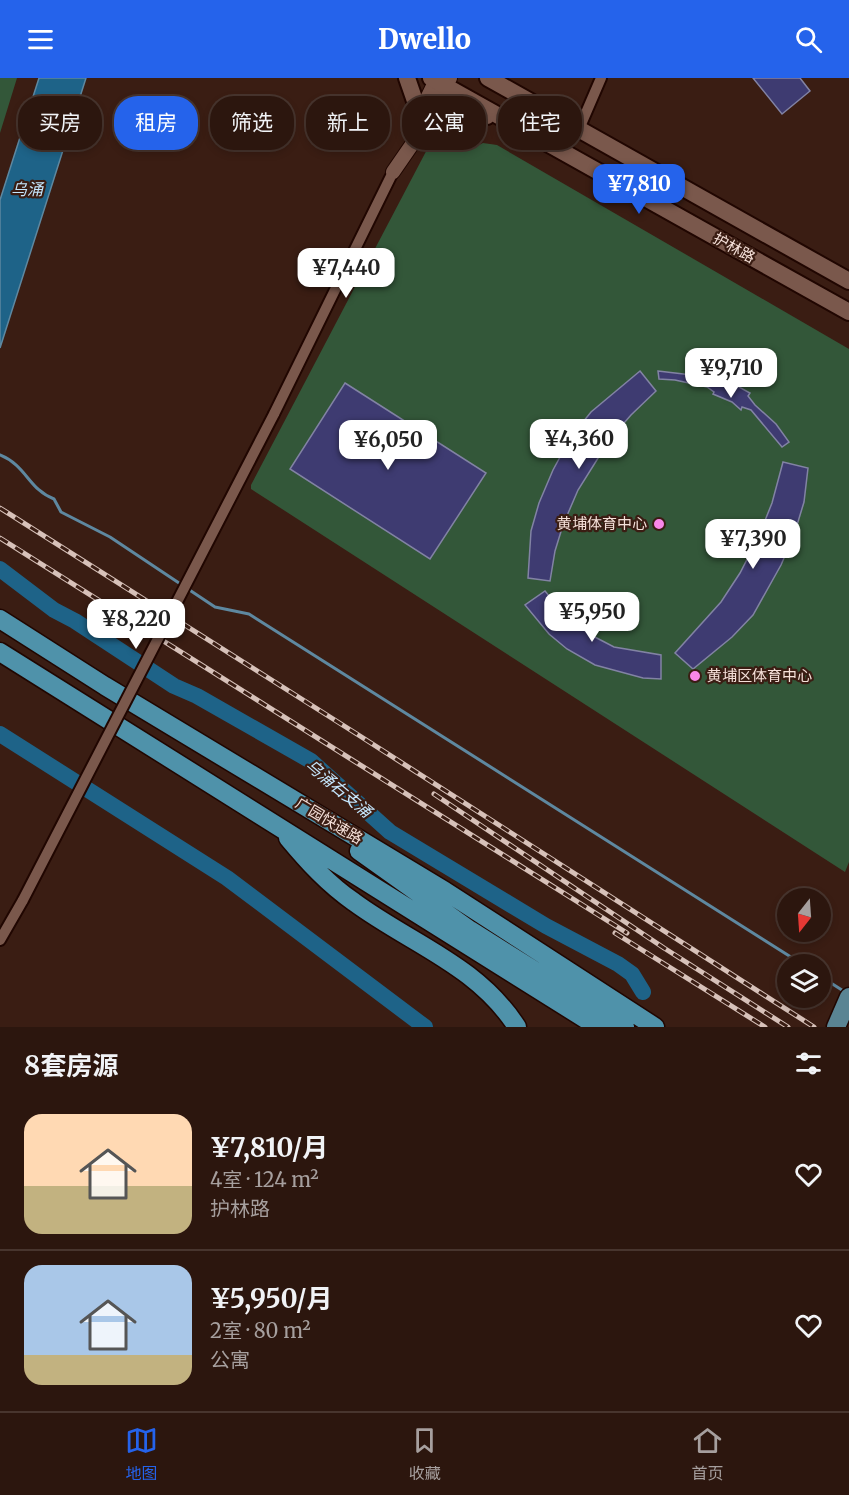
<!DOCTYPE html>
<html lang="zh">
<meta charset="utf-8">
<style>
body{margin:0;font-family:Merriweather,"Noto Sans SC",serif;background:#38231c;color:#f1f3f6;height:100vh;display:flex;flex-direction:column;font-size:22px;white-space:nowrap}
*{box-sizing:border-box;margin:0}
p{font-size:20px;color:#a69f9e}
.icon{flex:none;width:33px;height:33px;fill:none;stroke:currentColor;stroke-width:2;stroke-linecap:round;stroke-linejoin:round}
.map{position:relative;height:949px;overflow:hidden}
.drawer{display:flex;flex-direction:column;background:#2c160e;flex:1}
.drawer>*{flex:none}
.top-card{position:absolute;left:18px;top:18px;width:813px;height:54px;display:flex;gap:12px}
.needle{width:39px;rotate:197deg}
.buttons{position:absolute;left:777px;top:810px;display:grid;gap:12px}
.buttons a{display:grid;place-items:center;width:54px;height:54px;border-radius:50%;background:#2c160e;box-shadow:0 3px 9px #0003,0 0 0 2px #48352e;font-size:30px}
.price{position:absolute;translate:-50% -51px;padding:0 14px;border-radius:12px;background:#fff;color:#222;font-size:20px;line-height:39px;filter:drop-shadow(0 2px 3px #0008)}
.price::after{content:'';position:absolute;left:50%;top:36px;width:18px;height:14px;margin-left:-9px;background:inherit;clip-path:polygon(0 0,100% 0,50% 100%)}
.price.current{background:#2563eb;color:#fff}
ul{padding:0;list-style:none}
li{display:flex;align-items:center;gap:18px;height:150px;padding:0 24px}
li+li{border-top:2px solid #48352e}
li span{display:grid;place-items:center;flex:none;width:168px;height:120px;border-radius:18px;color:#555}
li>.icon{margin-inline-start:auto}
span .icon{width:72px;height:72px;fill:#fffc;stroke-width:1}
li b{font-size:26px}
h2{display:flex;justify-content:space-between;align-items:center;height:72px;padding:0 24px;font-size:26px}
.chip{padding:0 21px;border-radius:24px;background:#2c160e;box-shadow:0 3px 9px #0003,0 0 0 2px #48352e;font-size:21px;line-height:54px}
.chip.current{background:#2563eb;color:#fff}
header{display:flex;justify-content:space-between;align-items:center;height:78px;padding:0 24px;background:#2563eb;color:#fff;font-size:27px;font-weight:800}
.tab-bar{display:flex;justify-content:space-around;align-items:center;height:84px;border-top:2px solid #48352e;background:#2c160e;font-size:16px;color:#a69f9e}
.tab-bar a{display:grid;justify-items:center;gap:3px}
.tab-bar .current{color:#2563eb}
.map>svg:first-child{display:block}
</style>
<header><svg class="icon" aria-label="menu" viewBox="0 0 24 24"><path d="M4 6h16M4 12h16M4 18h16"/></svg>Dwello<svg class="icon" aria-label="search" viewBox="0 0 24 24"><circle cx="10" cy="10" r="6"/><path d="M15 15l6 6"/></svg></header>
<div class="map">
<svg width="849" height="949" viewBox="0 0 849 949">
<rect width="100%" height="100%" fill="#3a1d13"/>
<path fill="#335739" d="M 0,0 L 17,0 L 0,55 Z
M 436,59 L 477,68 L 483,65 L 497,67 L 849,271 L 849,784 L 845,794 L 251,411 L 251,407 L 432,62 Z"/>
<path fill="#1e6388" stroke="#5e88a0" stroke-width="1.5" d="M 39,0 L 86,0 L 0,270 L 0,122 Z"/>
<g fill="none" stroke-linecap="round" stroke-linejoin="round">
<path stroke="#5e88a0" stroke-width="3" d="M 0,377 C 27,388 28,411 54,421 L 61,434 L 110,459 L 215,529 L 249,536 L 802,886
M 820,898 L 845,914"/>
<path stroke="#1e6388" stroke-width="16" d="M 0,491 L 54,532 L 75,543 L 174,608 L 197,618 L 311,683 L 390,754 L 546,848 L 618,886 L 632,896 L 643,914
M 0,656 L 227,800 L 425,949"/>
</g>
<path fill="#3e3b71" stroke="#8283a4" stroke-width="1.5" d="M 753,0 L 800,0 L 810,13 L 782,36 Z
M 640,293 L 656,313 L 631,337 L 610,361 L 578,412 L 563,447 L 555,473 L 550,503 L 528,500 L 531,453 L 539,425 L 553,392 L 571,359 L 591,334 Z
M 658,293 L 692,297 L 710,303 L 720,302 L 721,299 L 750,315 L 748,318 L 755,327 L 776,346 L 789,364 L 782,369 L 751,332 L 742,329 L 741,332 L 732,324 L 713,316 L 714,314 L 707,309 L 675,302 L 659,301 Z
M 345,305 L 486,395 L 430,481 L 290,391 Z
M 783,384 L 808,390 L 804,424 L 794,457 L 781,487 L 753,537 L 732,559 L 693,591 L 675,575 L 721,524 L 740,495 L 758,460 L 772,425 Z
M 545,513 L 569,542 L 591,557 L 614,569 L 661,577 L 661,601 L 643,600 L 595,587 L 567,571 L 549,556 L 525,527 Z"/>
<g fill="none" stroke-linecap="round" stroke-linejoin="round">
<g stroke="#200601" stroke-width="14">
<path id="minor" d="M 579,51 L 601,0
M 274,336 L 393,94
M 0,862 L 23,822"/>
</g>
<g stroke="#200601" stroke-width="16">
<path id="tertiary" d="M 416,43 L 437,0
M 393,94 L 422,52 L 450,0"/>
</g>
<g stroke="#200601" stroke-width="20">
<path id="secondary" d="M 407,0 L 416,26 L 415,47
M 431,0 L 849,234
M 488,0 L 849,203
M 422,52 C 443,35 461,31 487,38"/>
</g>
<g stroke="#200601" stroke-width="21">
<path id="primary" d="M 836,949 L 849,919"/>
</g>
<g stroke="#200601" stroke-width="21">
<path id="trunk" d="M 0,541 L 105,608 L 445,813 L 655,949
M 0,574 L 598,949
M 288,760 C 308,784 328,806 354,824 C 411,866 477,887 517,949
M 359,773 L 470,852 L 625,949"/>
</g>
<use href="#minor" stroke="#7a584c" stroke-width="10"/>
<use href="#tertiary" stroke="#7a584c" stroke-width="14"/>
<use href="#secondary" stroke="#7a584c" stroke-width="16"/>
<use href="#primary" stroke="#5a8493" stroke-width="18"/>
<use href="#trunk" stroke="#4f92aa" stroke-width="18"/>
<g stroke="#d7c1b9" stroke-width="5">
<path id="rail" d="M 0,430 L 360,658 L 814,949
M 0,460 L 627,855
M 434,716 L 664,870 L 788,949
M 615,855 L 765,949"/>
</g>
<use href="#rail" stroke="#3a1d13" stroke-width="3" stroke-dasharray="9" stroke-linecap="butt"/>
<g stroke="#200601" stroke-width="14" stroke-linecap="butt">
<path id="minor-bridge" d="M 23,822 L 274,336"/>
</g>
<use href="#minor-bridge" stroke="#7a584c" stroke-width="10"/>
</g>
<g fill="#f987e8" stroke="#3a1d13" stroke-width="2">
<circle cx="659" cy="446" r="6"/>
<circle cx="695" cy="598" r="6"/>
</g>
<g text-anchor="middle" stroke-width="4.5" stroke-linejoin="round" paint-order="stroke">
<g font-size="15" fill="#f5e0d9" stroke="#3a1d13">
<text transform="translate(734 170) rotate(29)" y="5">护林路</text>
<text transform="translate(329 743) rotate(31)" y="5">广园快速路</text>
</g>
<g font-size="15" fill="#f5e0d9" stroke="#3a1d13" text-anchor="end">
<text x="647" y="451">黄埔体育中心</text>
<text x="707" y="603" text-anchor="start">黄埔区体育中心</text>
</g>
<g font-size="16" font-style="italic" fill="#c5e7fe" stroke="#3a1d13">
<text x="27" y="117">乌涌</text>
<text transform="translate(339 710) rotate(40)" y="6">乌涌右支涌</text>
</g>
</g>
</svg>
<div class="buttons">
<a><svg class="needle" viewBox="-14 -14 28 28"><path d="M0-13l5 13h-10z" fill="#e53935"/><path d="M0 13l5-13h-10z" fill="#a69f9e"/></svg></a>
<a><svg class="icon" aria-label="layers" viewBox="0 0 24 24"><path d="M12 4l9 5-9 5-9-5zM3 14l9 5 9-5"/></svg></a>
</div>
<b class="price current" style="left:639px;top:137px">¥7,810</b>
<b class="price" style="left:346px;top:221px">¥7,440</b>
<b class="price" style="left:731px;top:321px">¥9,710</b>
<b class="price" style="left:579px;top:392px">¥4,360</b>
<b class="price" style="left:388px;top:393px">¥6,050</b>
<b class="price" style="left:753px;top:492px">¥7,390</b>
<b class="price" style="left:592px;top:565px">¥5,950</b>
<b class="price" style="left:136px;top:572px">¥8,220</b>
<div class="top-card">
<a class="chip">买房</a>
<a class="chip current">租房</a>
<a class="chip">筛选</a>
<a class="chip">新上</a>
<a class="chip">公寓</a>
<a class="chip">住宅</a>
</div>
</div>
<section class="drawer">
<h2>8套房源<svg class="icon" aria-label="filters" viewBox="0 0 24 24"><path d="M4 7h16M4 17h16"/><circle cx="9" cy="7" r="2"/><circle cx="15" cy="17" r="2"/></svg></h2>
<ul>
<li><span style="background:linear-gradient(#ffd9b3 60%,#c2b280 0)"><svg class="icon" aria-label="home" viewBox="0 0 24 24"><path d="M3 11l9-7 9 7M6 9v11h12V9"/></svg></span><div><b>¥7,810/月</b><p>4室 · 124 m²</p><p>护林路</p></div><svg class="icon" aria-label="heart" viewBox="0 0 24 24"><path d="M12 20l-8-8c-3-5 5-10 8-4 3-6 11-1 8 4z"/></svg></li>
<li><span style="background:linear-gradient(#a9c7e8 75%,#c2b280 0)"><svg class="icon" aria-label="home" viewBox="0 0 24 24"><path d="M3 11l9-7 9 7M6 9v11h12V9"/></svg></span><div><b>¥5,950/月</b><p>2室 · 80 m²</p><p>公寓</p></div><svg class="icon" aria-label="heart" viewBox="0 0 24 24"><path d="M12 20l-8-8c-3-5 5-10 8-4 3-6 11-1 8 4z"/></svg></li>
</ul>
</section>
<nav class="tab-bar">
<a class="current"><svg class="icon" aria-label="map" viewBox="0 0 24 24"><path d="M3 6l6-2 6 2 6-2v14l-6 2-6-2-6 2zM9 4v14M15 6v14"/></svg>地图</a>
<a><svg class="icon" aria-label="saved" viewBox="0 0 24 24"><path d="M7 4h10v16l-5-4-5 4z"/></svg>收藏</a>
<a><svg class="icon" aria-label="home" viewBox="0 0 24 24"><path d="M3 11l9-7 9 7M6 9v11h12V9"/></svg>首页</a>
</nav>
